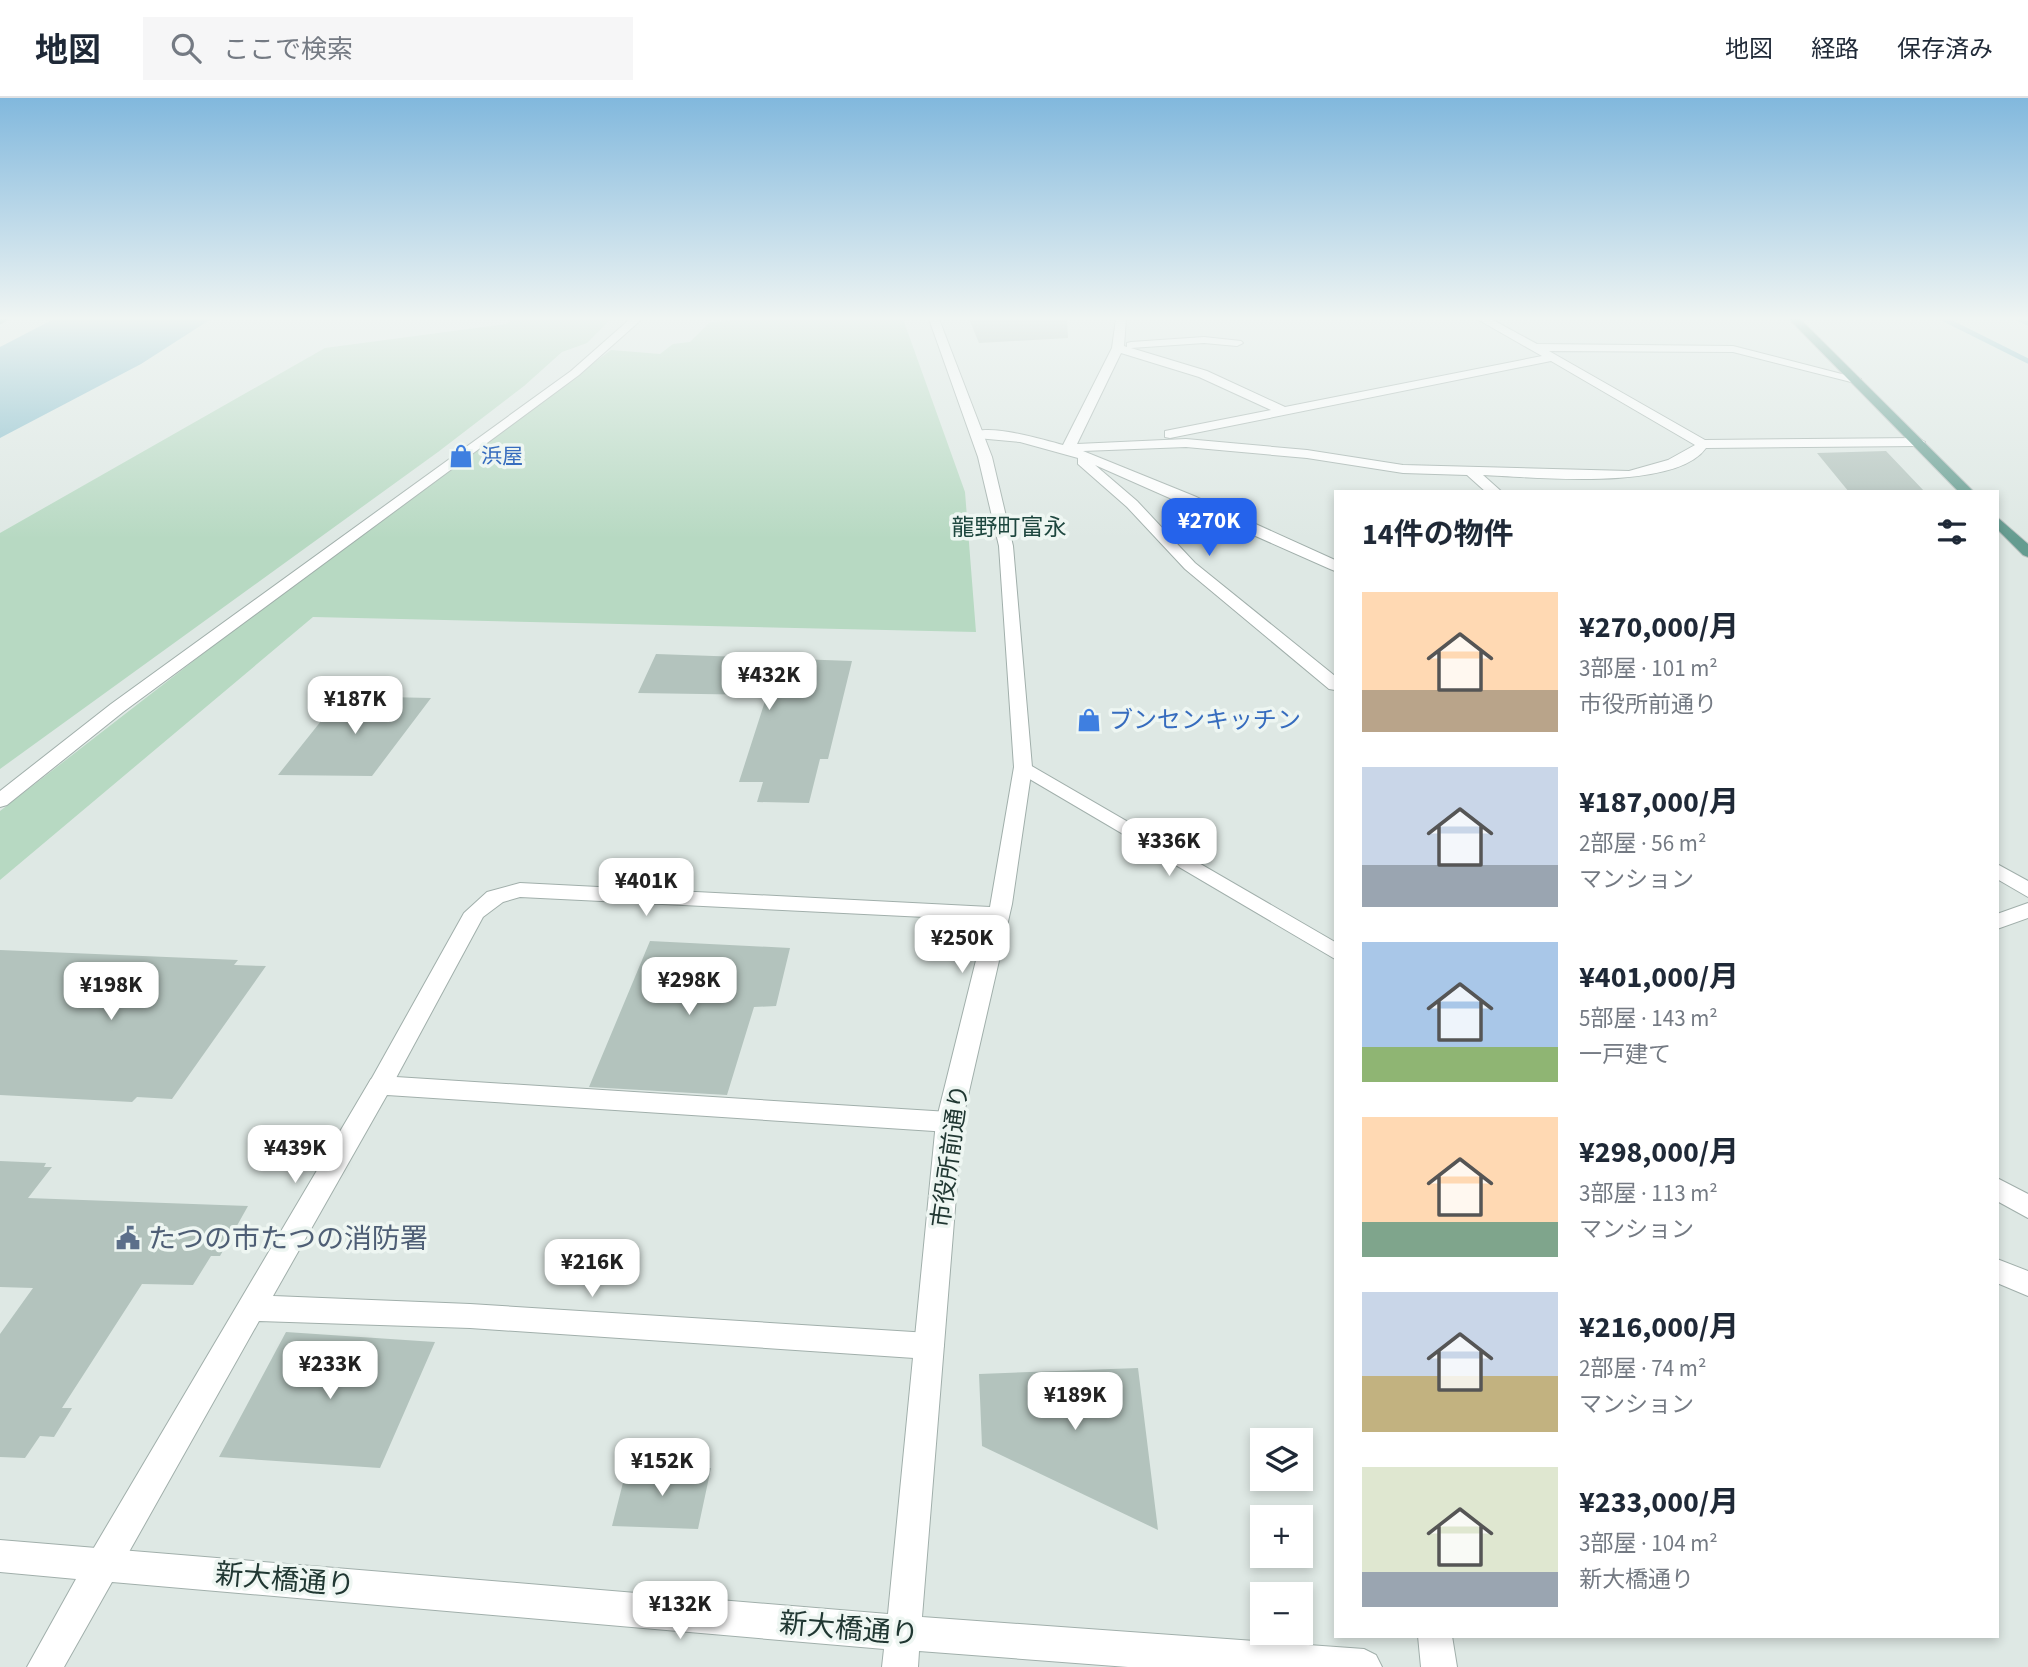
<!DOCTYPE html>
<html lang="ja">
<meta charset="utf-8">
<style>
body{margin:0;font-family:"Source Sans 3","Noto Sans JP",sans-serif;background:#f6f6f7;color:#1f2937;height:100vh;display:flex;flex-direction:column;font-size:26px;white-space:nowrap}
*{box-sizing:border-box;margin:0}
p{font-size:23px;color:#747a83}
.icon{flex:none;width:38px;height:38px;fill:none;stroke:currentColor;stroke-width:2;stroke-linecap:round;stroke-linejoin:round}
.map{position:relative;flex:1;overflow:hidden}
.details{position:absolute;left:1334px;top:392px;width:665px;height:1148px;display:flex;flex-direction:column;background:#fff;border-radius:0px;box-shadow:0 4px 10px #0003}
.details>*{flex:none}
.fabs{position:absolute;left:1250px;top:1330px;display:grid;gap:14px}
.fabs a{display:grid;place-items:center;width:63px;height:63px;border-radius:0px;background:#fff;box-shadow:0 4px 10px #0003;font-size:35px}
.price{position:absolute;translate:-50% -60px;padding:0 16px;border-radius:14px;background:#fff;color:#222;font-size:23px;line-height:46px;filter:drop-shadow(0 2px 4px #0008)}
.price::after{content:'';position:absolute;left:50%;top:42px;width:21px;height:16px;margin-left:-10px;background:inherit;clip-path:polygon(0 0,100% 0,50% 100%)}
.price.current{background:#2563eb;color:#fff}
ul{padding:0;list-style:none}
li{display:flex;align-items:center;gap:21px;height:175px;padding:0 28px}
li span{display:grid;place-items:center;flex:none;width:196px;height:140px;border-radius:0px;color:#555}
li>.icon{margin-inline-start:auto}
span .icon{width:84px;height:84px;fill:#fffc;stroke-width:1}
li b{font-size:30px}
h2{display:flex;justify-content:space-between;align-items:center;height:84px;padding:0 28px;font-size:30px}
header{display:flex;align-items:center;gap:42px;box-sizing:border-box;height:98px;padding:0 35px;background:#fff;border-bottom:2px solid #e0e1e3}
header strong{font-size:33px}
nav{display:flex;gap:38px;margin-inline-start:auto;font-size:24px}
.search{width:490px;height:63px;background:#f6f6f7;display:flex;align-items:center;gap:18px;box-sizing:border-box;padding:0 24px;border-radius:0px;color:#747a83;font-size:26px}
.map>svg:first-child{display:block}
</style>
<header>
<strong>地図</strong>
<div class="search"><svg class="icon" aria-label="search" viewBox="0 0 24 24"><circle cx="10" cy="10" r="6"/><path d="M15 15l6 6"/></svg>ここで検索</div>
<nav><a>地図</a><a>経路</a><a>保存済み</a></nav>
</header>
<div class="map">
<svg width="2028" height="1569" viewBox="0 0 2028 1569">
<rect width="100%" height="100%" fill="#dee8e4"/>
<path fill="#b7d9c2" d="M 514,221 L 611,221 L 587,245 L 562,254 L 524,288 L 438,354 L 0,671 L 0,435 L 325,250 L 506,226 Z
M 763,221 L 903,221 L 965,394 L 976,534 L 313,519 L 0,782 L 0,713 L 267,506 L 611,252 L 660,256 L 673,246 L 690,244 L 710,224 Z"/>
<path fill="#88becc" d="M 54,221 L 211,221 L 141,266 L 0,340 L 0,249 Z"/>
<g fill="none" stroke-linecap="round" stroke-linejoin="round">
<path stroke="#88becc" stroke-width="5" d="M 1944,221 L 2028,263
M 2019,221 L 2028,225"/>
</g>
<path fill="#b3c3bd" d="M 969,221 L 1067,221 L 1068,240 L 979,245 Z
M 1886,353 L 1925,394 L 1849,394 L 1817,355 Z
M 656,556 L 852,563 L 828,661 L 820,661 L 809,705 L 757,704 L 763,684 L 739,684 L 767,597 L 638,595 Z
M 341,598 L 431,600 L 372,678 L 278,677 Z
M 650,843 L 790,850 L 776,908 L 754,909 L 727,997 L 589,989 Z
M 0,852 L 238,862 L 234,867 L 266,868 L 172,1001 L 137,999 L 132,1004 L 0,997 Z
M 0,1063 L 46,1065 L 44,1069 L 52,1069 L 28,1100 L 248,1108 L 220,1158 L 211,1158 L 193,1187 L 142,1186 L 62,1310 L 72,1310 L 54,1339 L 40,1338 L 25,1360 L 0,1359 L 0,1236 L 33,1190 L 0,1189 Z
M 286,1234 L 435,1244 L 380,1370 L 219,1359 Z
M 1138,1270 L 1158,1432 L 982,1348 L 979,1276 Z
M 627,1369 L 711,1370 L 698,1431 L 612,1428 Z"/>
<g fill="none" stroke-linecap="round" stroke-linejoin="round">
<g stroke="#a1afab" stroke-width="2">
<path id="minor" d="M 630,221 L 642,221 L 579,277 L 123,614 L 7,707 L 0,709 L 0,693 L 111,606 L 571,273 Z
M 1116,221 L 1126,221 L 1124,248 L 1127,249 L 1127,245 L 1131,244 L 1204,239 L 1241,243 L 1243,245 L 1237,248 L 1204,245 L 1131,250 L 1207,273 L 1285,309 L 1542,258 L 1477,221 L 1491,221 L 1537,246 L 1733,248 L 1861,281 L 1855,285 L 1733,254 L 1549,253 L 1705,342 L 1918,340 L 1925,344 L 1918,348 L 1706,350 C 1675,394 1532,379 1483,377 L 1502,394 L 1486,394 L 1467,377 L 1403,375 L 1307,360 L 1186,349 L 1083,353 L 1194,398 L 1335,462 L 1335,473 L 1330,471 L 1095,367 L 1137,403 L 1195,465 L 1335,578 L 1335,592 L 1329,591 L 1185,471 L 1127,409 L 1078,366 L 1078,360 L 1020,344 L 977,340 L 971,336 C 985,324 1044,342 1063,347 L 1112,250 ZM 1121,255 L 1199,279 L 1271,312 L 1165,333 L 1165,339 L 1170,340 L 1551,263 L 1695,347 L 1668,362 L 1629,373 L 1403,367 L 1307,352 L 1186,341 L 1077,346 Z
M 1023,663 L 1335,844 L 1335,861 L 1016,673 L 1014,669 L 1016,665 Z
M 1997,766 L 2028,783 L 2028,799 L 1997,781 Z
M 2028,805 L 2028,820 L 1997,831 L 1997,816 Z
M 380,978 L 949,1014 L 958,1017 L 962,1024 L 958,1031 L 949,1034 L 387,997 L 273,1198 L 470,1206 L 929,1235 L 939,1239 L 944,1248 L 939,1257 L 929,1261 L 470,1230 L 259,1223 L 116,1477 L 104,1482 L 92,1477 L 87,1465 L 92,1453 L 371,981 Z
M 1997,1080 L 2028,1096 L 2028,1120 L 1997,1103 Z
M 1997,1161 L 2028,1173 L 2028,1198 L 1997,1185 Z
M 1418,1538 L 1452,1538 L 1457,1569 L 1421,1569 Z"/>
</g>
<g stroke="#a1afab" stroke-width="2">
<path id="tertiary" d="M 929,221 L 939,221 L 992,359 L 1013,448 L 1032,669 L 1012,806 L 962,1024 L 922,1519 L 1364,1551 L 1376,1557 L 1382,1569 L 1128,1569 L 919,1553 L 918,1569 L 882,1569 L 884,1551 L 112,1484 L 64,1569 L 27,1569 L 76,1481 L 0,1474 L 0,1442 L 888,1516 L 936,1024 L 986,822 L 520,799 L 503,804 L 483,819 L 389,993 L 380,996 L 371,993 L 368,987 L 464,815 L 487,794 L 520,785 L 990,809 L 1014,669 L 999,448 L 978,359 Z"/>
</g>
<g stroke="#bcc3c2" stroke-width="2">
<path id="primary" d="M 0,221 L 9,221 L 0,226 Z
M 1789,221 L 1800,221 L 1974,394 L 1959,394 Z
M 1997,419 L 2028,446 L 2028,459 L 2023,457 L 1997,431 Z"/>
</g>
<use href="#minor" fill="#fff" fill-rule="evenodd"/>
<use href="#tertiary" fill="#fff" fill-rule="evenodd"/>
<use href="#primary" fill="#649c90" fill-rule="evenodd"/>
</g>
<linearGradient id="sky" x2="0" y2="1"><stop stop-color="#81b8dd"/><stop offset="0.5" stop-color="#f0f5f3"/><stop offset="1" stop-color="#f0f5f3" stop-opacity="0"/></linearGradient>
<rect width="2028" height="441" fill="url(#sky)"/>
<defs>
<g id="shop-bare" transform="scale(1.89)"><path d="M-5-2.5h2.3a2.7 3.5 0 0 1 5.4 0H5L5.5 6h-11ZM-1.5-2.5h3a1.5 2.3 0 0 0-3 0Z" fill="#3f7fe0" stroke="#eef6f2" stroke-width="2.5" paint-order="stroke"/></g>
<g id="civic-bare" transform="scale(1.89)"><path d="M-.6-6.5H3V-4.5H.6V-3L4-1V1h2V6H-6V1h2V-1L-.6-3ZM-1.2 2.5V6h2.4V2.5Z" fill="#5c6f8a" stroke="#eef6f2" stroke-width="2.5" paint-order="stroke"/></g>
</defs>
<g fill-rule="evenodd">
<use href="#shop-bare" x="461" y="358"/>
<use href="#shop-bare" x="1089" y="622"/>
<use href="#civic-bare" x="128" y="1140"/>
</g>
<g text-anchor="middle" stroke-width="7" stroke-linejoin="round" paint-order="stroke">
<g font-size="21" fill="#366cbe" stroke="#eef6f2" text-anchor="start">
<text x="481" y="365">浜屋</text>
</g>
<g font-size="23" fill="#1e473f" stroke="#eef6f2">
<text x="1009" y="437">龍野町富永</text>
</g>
<g font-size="24" fill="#366cbe" stroke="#eef6f2" text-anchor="start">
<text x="1109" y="630">ブンセンキッチン</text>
</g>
<g font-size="24" fill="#203732" stroke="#eef6f2">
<text transform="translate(950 1058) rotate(-82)" y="8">市役所前通り</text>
</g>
<g font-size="28" fill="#4e5e75" stroke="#eef6f2" text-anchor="start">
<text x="148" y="1150">たつの市たつの消防署</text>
</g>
<g font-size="28" fill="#203732" stroke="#eef6f2">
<text transform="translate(285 1481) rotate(5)" y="10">新大橋通り</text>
<text transform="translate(849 1530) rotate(5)" y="10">新大橋通り</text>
</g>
</g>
</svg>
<div class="fabs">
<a><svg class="icon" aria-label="layers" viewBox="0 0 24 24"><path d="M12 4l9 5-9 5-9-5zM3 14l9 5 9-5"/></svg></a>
<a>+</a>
<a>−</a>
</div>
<b class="price current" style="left:1209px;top:460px">¥270K</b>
<b class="price" style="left:769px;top:614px">¥432K</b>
<b class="price" style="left:355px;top:638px">¥187K</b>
<b class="price" style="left:1169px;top:780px">¥336K</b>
<b class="price" style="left:646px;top:820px">¥401K</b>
<b class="price" style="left:962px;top:877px">¥250K</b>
<b class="price" style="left:689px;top:919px">¥298K</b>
<b class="price" style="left:111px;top:924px">¥198K</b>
<b class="price" style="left:295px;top:1087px">¥439K</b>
<b class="price" style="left:592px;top:1201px">¥216K</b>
<b class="price" style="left:330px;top:1303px">¥233K</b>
<b class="price" style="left:1075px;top:1334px">¥189K</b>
<b class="price" style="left:662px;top:1400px">¥152K</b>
<b class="price" style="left:680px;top:1543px">¥132K</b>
<section class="details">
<h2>14件の物件<svg class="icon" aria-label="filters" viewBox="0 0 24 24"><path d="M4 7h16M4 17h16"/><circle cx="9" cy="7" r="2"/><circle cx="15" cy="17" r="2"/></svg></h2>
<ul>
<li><span style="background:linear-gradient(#ffd9b3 70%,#b9a48a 0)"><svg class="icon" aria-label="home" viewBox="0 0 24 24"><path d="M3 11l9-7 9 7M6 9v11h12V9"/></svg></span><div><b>¥270,000/月</b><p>3部屋 · 101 m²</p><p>市役所前通り</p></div></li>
<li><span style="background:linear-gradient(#c9d6e8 70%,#9aa5b1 0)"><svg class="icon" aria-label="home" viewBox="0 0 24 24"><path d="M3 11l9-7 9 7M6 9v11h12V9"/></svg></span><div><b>¥187,000/月</b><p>2部屋 · 56 m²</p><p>マンション</p></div></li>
<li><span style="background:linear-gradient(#a9c7e8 75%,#8fb573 0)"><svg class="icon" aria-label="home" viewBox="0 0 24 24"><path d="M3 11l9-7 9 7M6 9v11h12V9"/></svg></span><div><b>¥401,000/月</b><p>5部屋 · 143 m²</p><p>一戸建て</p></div></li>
<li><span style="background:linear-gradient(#ffd9b3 75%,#7fa58c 0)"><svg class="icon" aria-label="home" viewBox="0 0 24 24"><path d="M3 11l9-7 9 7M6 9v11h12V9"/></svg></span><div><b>¥298,000/月</b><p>3部屋 · 113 m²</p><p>マンション</p></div></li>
<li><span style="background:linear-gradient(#c9d6e8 60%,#c2b280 0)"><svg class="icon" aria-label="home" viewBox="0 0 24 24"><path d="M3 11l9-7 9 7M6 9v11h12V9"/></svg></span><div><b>¥216,000/月</b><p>2部屋 · 74 m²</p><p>マンション</p></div></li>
<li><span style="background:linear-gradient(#dfe7d0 75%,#9aa5b1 0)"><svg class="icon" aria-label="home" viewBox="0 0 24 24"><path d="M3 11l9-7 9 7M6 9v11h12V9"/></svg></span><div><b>¥233,000/月</b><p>3部屋 · 104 m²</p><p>新大橋通り</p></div></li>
</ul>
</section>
</div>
